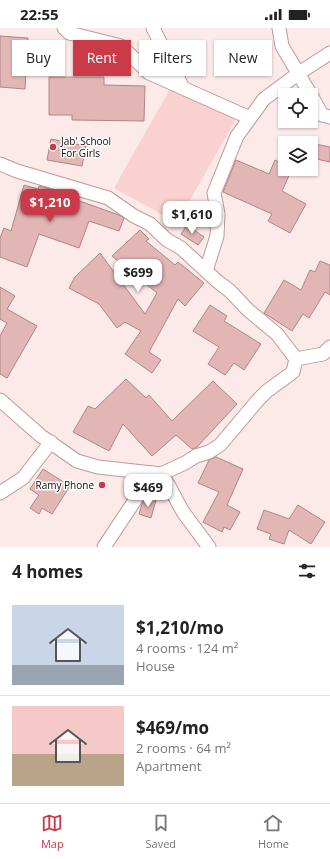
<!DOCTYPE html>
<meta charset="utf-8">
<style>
body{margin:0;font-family:"Open Sans",sans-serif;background:#f6f6f6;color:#222;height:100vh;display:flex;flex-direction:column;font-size:15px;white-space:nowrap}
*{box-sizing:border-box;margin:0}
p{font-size:13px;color:#767676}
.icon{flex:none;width:22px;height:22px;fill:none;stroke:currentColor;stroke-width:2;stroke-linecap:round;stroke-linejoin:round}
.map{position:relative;height:519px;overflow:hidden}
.panel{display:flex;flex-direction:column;background:#fff;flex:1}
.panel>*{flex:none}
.top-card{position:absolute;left:12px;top:12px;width:306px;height:36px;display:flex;gap:8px}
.controls{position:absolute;left:278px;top:60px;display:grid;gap:8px}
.controls a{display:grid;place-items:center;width:40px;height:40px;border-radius:0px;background:#fff;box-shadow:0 1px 3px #0004;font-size:20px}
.price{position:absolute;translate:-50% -34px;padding:0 9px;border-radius:8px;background:#fff;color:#222;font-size:13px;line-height:26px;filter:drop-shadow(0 1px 2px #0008)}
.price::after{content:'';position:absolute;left:50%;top:24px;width:12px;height:9px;margin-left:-6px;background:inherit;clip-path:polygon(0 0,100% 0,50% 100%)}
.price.active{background:#ca3a49;color:#fff}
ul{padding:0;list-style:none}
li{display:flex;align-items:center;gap:12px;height:100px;padding:0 12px}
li+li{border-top:1px solid #e0e0e0}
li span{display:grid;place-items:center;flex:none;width:112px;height:80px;border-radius:0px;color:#555}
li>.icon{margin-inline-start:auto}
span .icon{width:48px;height:48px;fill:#fffc;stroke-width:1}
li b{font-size:17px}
h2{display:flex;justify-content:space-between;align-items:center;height:48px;padding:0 12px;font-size:17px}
.pill{padding:0 14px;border-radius:0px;background:#fff;box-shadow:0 1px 3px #0004;font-size:14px;line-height:36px}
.pill.active{background:#ca3a49;color:#fff}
.status{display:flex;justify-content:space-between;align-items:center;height:28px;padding:0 20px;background:#fff;direction:ltr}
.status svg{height:11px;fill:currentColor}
.tab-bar{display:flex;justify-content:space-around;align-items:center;height:56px;border-top:1px solid #e0e0e0;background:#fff;font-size:11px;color:#767676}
.tab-bar a{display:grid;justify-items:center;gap:2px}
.tab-bar .active{color:#ca3a49}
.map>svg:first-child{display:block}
</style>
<div class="status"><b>22:55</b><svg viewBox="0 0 49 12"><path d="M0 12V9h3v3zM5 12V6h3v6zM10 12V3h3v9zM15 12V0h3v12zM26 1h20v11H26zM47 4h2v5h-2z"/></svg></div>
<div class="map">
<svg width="330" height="519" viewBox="0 0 330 519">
<rect width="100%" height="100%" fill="#fceae9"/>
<path fill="#f9d1d0" d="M 173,56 L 236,91 L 177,195 L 114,160 Z"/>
<path fill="#e1b6b5" stroke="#af8686" d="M 0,8 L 28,10 L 25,61 L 0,59 Z
M 49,49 L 104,49 L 104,57 L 145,58 L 144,93 L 72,92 L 72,87 L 49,87 Z
M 51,111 L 86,118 L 82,138 L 47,132 Z
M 315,116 L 330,119 L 330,134 L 312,130 Z
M 236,132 L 269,146 L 275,132 L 285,137 L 285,141 L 292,141 L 282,163 L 306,176 L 290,205 L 268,193 L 272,186 L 223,164 Z
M 24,157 L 38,161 L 39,158 L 58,163 L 57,165 L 119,187 L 124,190 L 119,203 L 89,193 L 79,220 L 39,206 L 27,239 L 0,229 L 0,210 L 4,200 L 11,203 Z
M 187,197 L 204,209 L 198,217 L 181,206 Z
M 140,202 L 149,211 L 146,213 L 175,237 L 178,234 L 204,255 L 185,278 L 178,271 L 149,324 L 161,332 L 152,345 L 125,326 L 141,303 L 125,294 L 117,300 L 99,276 L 69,260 L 75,249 L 100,225 L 145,286 L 157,265 L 112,228 Z
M 320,233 L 330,237 L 330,267 L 325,264 L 309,290 L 303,286 L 292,303 L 264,285 L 284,252 L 301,262 L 310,242 L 315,244 Z
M 0,259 L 15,268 L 7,281 L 37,298 L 7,350 L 0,346 L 0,308 L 7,295 L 0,291 Z
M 210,277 L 227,288 L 224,293 L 261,316 L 244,342 L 234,335 L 225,347 L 208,336 L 219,319 L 193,303 Z
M 126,351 L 146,370 L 149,367 L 172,393 L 213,353 L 237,376 L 197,419 L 192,421 L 176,407 L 152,428 L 123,396 L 109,423 L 73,404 L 88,378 L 95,381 Z
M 216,429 L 243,441 L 227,477 L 240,484 L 230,502 L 224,499 L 222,504 L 203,494 L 219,464 L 198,455 L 209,432 Z
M 43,441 L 70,458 L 52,486 L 42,480 L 39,486 L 30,480 L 39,467 L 30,461 Z
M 146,470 L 156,472 L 151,490 L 139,486 L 142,476 Z
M 298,477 L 325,494 L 311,516 L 289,502 L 284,516 L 269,511 L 271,506 L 257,501 L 264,482 L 289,491 Z"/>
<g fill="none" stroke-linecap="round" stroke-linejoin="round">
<g stroke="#c19897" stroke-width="15">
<path id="minor" d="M 64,0 L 69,5 L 121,18 L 149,45 L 250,90
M 153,0 L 183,60
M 279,0 L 282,18 L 311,67
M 311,67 L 322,87 L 330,89
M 0,136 L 17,143 L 108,170 L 134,188 L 150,196 L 167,212 L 181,220 L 217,253 L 230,263 L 248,282 L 277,306 L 296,331 L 293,344 L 267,363 L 258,372 L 220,417 L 209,424 L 196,428 L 185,435 L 161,446 L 98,439 L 77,433 L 41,408 L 0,372
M 206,243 L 217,208 L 218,186 L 214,165 L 237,108 L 264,71 L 299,45 L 330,25
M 296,331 L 323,326 L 330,319
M 161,446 L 169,458 L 183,484 L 209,519
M 0,465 L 23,450 L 51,414
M 104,519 L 153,445"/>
</g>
<use href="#minor" stroke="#fff" stroke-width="13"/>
</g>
<g fill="#ca3a49" stroke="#fcfcfc" stroke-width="1.5">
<circle cx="53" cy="119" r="4"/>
<circle cx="102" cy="457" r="4"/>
</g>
<g text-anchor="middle" stroke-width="3" stroke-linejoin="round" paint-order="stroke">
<g font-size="10" fill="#160909" stroke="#fcfcfc" text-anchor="start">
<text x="61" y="117">Jab' School<tspan x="61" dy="12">For Girls</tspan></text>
<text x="94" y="461" text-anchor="end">Ramy Phone</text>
</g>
</g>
</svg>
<div class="controls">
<a><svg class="icon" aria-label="locate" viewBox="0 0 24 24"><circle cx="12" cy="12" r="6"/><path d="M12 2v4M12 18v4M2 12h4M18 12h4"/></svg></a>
<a><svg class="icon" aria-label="layers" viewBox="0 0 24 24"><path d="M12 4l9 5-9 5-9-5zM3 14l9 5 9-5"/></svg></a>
</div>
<b class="price active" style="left:50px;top:195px">$1,210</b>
<b class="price" style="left:192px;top:207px">$1,610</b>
<b class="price" style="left:138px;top:265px">$699</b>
<b class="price" style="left:148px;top:480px">$469</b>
<div class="top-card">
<a class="pill">Buy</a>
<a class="pill active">Rent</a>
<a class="pill">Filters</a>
<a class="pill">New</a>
</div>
</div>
<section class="panel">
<h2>4 homes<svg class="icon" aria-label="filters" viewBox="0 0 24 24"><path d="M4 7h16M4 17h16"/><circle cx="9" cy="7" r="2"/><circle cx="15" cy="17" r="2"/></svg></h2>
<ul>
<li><span style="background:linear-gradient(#c9d6e8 75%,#9aa5b1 0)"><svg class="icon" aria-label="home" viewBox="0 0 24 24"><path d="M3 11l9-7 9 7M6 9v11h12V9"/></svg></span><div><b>$1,210/mo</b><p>4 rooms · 124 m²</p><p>House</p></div></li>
<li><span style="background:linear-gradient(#f6c9c9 60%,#b9a48a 0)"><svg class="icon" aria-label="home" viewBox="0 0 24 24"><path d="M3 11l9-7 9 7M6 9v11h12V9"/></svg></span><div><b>$469/mo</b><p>2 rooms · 64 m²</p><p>Apartment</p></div></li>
</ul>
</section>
<nav class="tab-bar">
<a class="active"><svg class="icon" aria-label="map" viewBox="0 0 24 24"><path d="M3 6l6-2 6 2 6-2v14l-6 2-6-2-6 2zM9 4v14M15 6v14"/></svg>Map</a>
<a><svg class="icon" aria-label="saved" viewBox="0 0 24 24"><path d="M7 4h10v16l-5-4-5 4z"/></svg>Saved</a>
<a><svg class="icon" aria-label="home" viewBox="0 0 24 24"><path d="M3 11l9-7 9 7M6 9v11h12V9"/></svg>Home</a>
</nav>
